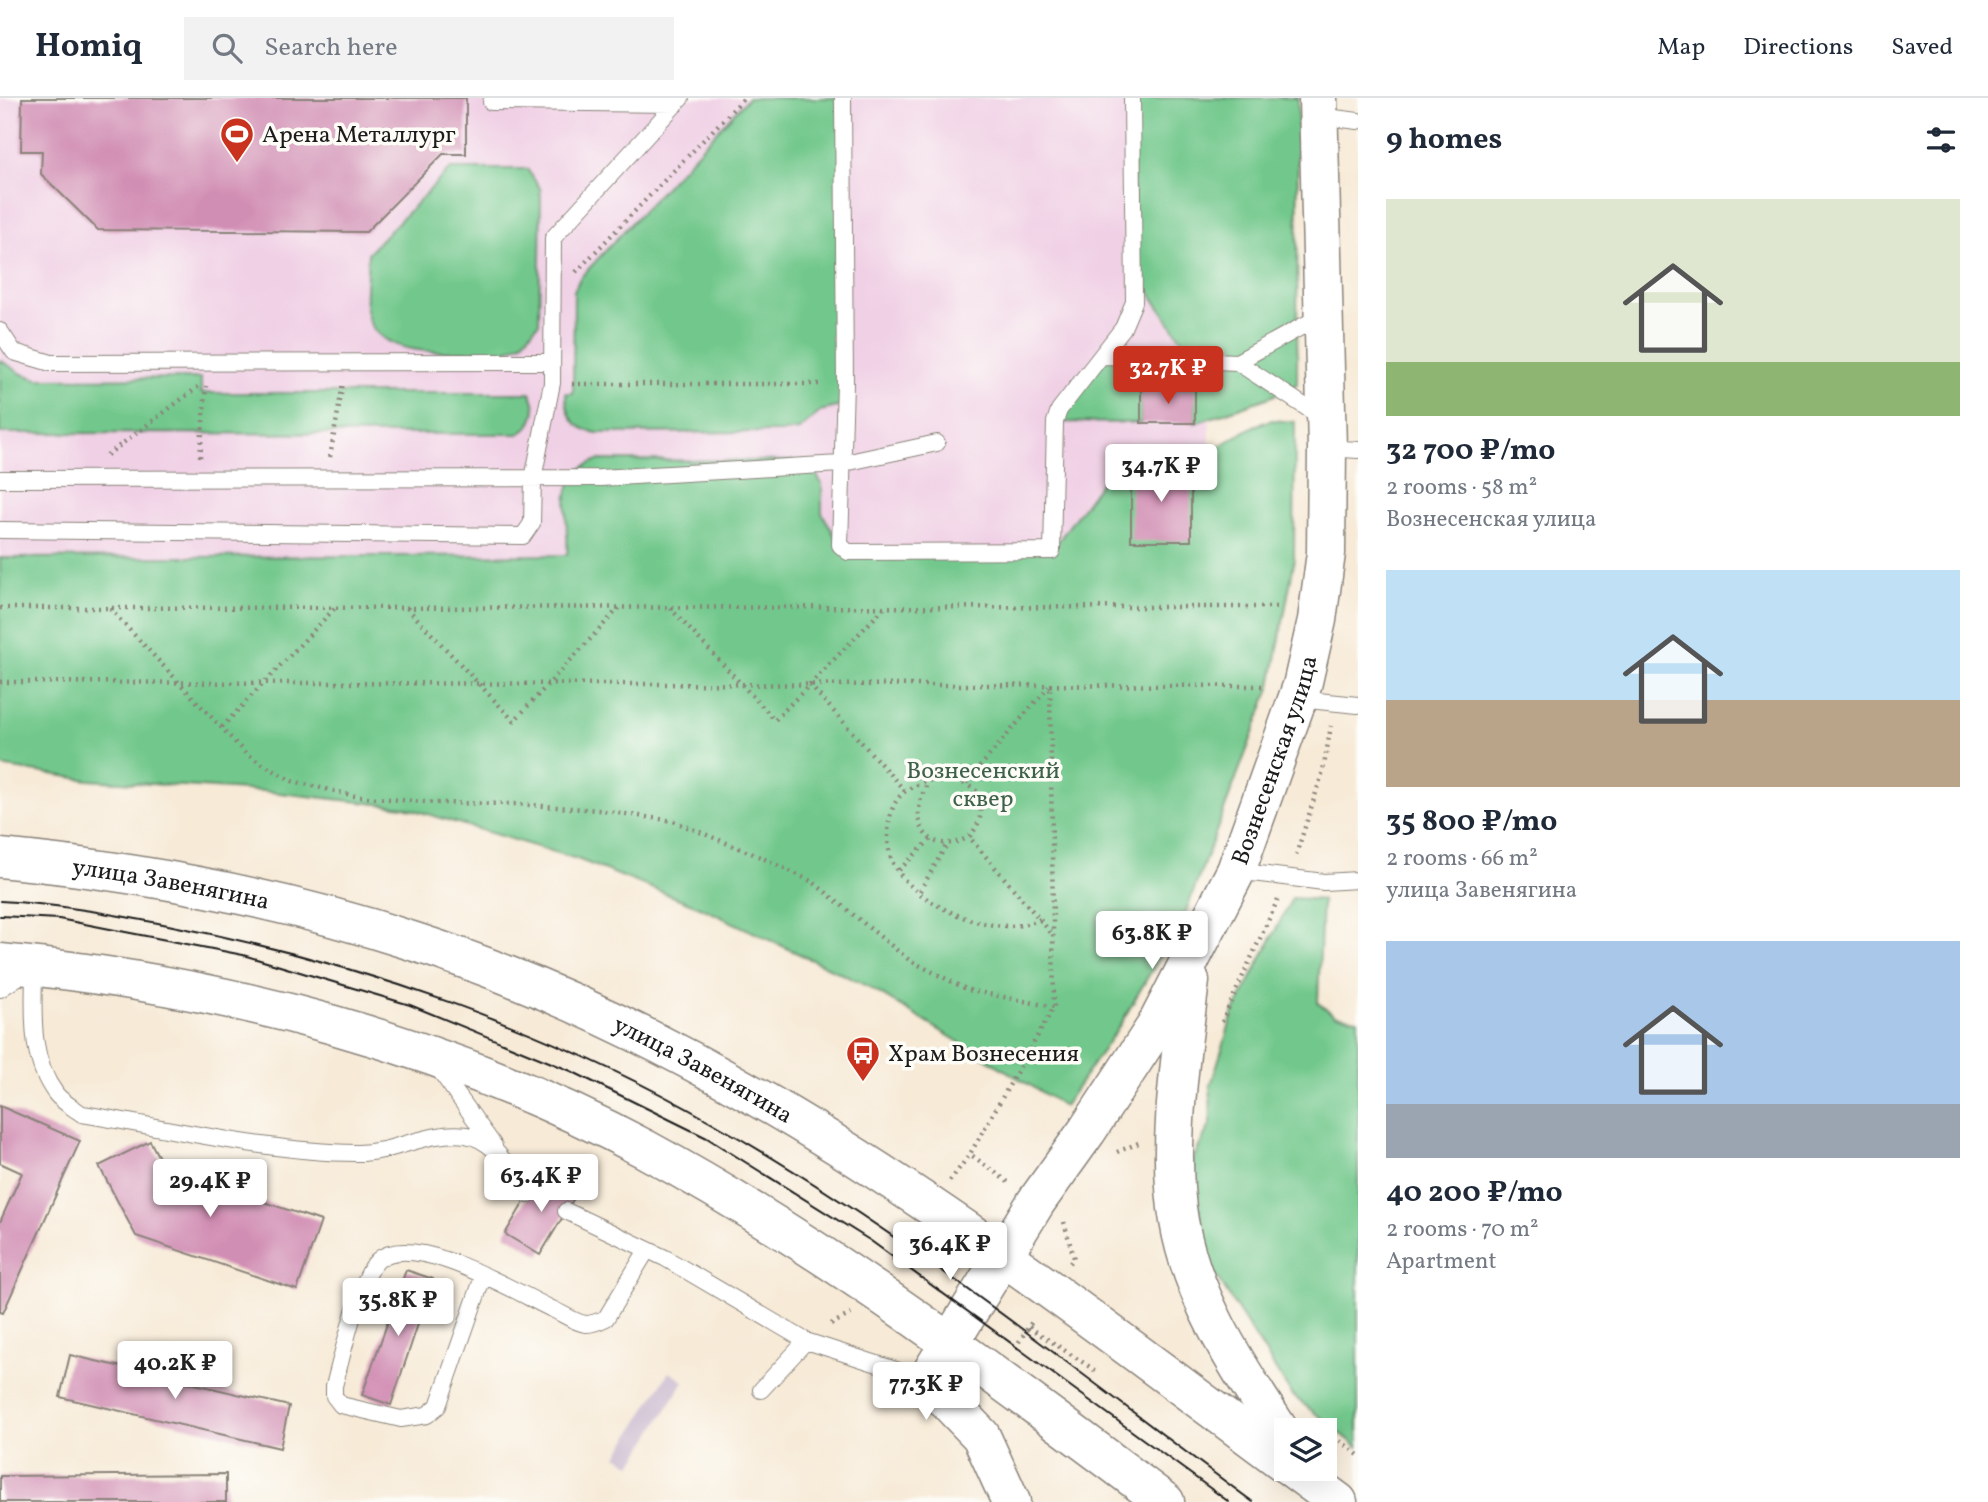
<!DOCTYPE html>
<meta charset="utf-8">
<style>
body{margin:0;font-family:Vollkorn,serif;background:#f2f2f3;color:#1f2937;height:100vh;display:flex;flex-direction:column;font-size:26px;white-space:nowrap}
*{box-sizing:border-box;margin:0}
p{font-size:23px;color:#747a83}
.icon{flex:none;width:38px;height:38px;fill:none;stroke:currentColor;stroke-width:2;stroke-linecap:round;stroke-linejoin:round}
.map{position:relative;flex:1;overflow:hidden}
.panel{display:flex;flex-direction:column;background:#fff;width:630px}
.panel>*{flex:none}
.fabs{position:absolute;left:1274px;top:1320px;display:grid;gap:14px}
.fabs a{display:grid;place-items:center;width:63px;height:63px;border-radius:0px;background:#fff;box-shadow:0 7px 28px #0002;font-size:35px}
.price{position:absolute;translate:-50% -60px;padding:0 16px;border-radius:7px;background:#fff;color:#222;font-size:23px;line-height:46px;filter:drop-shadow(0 2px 4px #0008)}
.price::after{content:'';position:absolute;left:50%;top:42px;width:21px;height:16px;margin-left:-10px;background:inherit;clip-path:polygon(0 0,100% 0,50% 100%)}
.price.selected{background:#c8321e;color:#fff}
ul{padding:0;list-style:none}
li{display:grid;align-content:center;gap:14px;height:371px;padding:0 28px}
li span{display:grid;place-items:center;height:217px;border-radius:0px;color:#555}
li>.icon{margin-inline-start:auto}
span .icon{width:126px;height:126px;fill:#fffc;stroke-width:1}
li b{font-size:30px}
h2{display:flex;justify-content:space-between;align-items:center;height:84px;padding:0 28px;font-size:30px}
header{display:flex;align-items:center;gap:42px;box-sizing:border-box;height:98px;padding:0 35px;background:#fff;border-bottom:2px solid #e0e1e3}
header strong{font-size:33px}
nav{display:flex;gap:38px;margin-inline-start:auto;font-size:24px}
.search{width:490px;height:63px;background:#f2f2f3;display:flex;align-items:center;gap:18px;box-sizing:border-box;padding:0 24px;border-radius:0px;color:#747a83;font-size:26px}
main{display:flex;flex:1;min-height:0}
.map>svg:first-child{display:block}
</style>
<header>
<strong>Homiq</strong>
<div class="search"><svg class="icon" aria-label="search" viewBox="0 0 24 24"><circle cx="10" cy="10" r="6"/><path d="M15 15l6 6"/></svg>Search here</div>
<nav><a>Map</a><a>Directions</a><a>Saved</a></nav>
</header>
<main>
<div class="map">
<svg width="1358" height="1404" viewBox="0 0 1358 1404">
<rect width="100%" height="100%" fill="#fdfcf7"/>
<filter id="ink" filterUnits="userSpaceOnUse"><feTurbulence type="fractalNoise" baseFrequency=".0143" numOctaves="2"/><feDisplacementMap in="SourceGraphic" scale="14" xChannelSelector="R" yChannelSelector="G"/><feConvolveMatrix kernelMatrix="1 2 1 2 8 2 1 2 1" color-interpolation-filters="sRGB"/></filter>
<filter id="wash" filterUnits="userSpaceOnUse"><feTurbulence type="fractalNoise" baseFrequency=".00686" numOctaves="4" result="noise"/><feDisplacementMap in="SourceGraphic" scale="28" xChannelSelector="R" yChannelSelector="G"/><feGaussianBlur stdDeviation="1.57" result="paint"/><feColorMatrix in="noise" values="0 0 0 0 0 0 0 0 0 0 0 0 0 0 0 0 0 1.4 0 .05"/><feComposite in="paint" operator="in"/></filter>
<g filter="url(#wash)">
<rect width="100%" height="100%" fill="#f7ead7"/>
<path fill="#f0d0e5" d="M 0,0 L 1211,0 L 1209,484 L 0,536 Z"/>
<path fill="#cebed2" d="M 669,1274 L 684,1283 L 632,1367 L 617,1358 Z"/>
<path fill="#72c88c" stroke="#477254" stroke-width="2" d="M 748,0 L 843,0 L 845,307 L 821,313 L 799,332 L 784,334 L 597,335 C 574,331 566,318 566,295 L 573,295 L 574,193 L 580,180 Z
M 1131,0 L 1298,0 L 1297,286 L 1270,299 L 1195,325 L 1194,291 L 1141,292 L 1141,325 L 1055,324 L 1104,258 L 1192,257 L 1135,173 Z
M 450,71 L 527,71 L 540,90 L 541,101 L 539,225 L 522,245 L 507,252 C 468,252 383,266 368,220 C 363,202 368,174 368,155 Z
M 0,262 L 22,276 L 38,281 L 201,280 L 201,295 L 530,295 C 539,310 535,327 519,336 L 0,335 Z
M 1271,322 L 1295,324 L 1294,465 L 1271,588 L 1186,813 L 1120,927 L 1064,1008 L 867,888 L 700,809 L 577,761 L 404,709 L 262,693 L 88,682 L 0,668 L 0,460 L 567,457 C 570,418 552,377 599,362 L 792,363 L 811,368 L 822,386 L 822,415 L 843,452 L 1051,453 L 1102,383 L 1133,359 L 1211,353 L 1254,328 Z
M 1292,800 L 1322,802 L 1318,905 L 1335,917 L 1358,921 L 1358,1349 L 1292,1297 L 1208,1165 L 1192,1063 L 1211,1025 L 1210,990 L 1233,916 Z"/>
<g id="blocks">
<path fill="#d18eb4" d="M 22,0 L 466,0 L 466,56 L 443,56 L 366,134 L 98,132 L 41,76 L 42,53 L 21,53 Z
M 1141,291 L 1195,291 L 1195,325 L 1141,325 Z
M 1131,370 L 1191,370 L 1191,443 L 1131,443 Z
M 0,1008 L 80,1043 L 3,1215 L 0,1214 L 0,1124 L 22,1075 L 0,1065 Z
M 150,1043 L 165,1071 L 321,1123 L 297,1192 L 136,1138 L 99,1068 Z
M 542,1074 L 577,1095 L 540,1157 L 505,1136 Z
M 406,1172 L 433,1181 L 391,1307 L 362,1297 Z
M 70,1257 L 289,1308 L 280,1350 L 60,1299 Z
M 226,1376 L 226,1404 L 0,1404 L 0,1378 Z"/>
</g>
</g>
<g filter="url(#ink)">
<use href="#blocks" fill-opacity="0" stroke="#8a837a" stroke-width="2"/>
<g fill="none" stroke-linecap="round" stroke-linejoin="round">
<g stroke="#8a837a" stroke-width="18">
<path id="lane" d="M 843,0 L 845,286 L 840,447 L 848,454 L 1052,453 L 1055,324 L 1059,312 L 1123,230 L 1134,204 L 1132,0
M 491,4 L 676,6
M 1319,18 L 1358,23
M 0,233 L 14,254 L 51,265 L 552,264
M 1104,258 L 1237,264 L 1321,218
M 1237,264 L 1324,321
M 1327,350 L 1358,352
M 0,381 L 600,380 L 840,366 L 937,345
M 0,432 L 523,438 L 532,425 L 533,381 L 552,285 L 553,140 L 681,0
M 1298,601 L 1358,607
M 1236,773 L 1324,784 L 1358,782
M 34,868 C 34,911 28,959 56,996 C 62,1004 74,1010 82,1016 C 170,1030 268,1054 356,1055 C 392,1056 428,1032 466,1037 C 497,1042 510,1074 528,1097
M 0,891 L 27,873
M 436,967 L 494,1048
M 566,1113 L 665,1160 L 806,1243
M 483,1179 L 438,1308 L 427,1317 L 401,1321 L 341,1307 L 334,1298 L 334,1288 C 342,1259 359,1180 378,1162 C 413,1132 516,1194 552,1211 C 562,1215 575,1225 586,1226 C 594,1226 600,1223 606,1220 L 647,1152
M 761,1292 L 806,1243 L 927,1282"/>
</g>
<g stroke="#8a837a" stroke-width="41">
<g id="secondary">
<path d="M 1190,883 C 1181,956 1166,1050 1179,1123 C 1193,1205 1242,1275 1286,1343"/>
<path id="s1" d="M 1011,1404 L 981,1338 L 927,1282 L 1036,1104 L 1087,1033 L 1156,928 L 1236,773 L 1302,588 L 1317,522 L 1326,455 L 1327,350 L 1318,0"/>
</g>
</g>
<g stroke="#8a837a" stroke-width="41">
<g id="primary">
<path id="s2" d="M 0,760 C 138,773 280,800 412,843 C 740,948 1014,1164 1286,1366"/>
<path d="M 0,865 C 222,886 448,946 645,1051 C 830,1151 997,1278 1165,1404"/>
<path d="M 1292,1370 L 1338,1404"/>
</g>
</g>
<path stroke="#8a837a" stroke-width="4.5" stroke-dasharray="2 5" stroke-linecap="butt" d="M 576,174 L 744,0
M 572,286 L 823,286
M 107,357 L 198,289
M 200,359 L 206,288
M 330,359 L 343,285
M 0,510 L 1278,509
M 407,510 L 514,623 L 619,510
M 670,510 L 775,622 L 884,510
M 110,511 L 247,657 L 292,683 L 355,698 L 436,705 L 516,706 L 598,712 L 673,723 L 758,758 L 813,784 L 909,862 L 968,892 L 1054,909
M 0,584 L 1266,588
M 810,587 L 904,692
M 222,629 L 335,510
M 930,682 C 905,718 924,762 969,739
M 966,685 L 1049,588
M 1296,757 L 1323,673 L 1331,628
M 899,772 L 932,740
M 920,793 L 947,746
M 1040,821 C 997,844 911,806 892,763 C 888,753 887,736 889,725 C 892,705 899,694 919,686 C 942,676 958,680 978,694 C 983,713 982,724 969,739 L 1053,837
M 1222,924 L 1278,801
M 1117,1054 L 1141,1044
M 950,1083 L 970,1056
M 1008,1084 L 970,1056 L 1054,909 L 1050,587
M 1064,1124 L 1074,1160 L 1070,1165
M 893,1163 L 913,1136
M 831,1226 L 851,1216
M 1029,1229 L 1099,1275
M 1015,1250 L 1033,1222
M 1318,1325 L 1358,1357"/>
<use href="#lane" stroke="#fff" stroke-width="16"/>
<use href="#secondary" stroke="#fff" stroke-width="38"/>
<use href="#primary" stroke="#fff" stroke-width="38"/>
<path stroke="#1c1c1c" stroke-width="2" d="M 0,803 C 57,806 112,816 168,827 C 357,864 545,929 713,1025 C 904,1133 1077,1274 1253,1404
M 0,818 L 59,821 L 243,857 L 410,907 L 571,973 L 707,1040 L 871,1143 L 1229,1404"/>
</g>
</g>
<defs>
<g id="stadium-pin" transform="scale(1.75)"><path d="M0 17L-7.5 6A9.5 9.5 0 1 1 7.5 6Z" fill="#c8321e" stroke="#fdfcf7"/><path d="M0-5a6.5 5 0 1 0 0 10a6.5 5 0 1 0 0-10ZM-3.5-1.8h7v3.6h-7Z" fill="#fff"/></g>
<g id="bus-pin" transform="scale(1.75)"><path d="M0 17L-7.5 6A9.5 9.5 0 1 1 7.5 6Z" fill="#c8321e" stroke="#fdfcf7"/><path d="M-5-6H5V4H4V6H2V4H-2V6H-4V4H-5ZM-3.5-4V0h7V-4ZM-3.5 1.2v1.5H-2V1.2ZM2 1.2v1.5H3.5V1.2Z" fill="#fff"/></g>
</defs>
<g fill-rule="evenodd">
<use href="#stadium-pin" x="237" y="36"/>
<use href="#bus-pin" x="863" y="955"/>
</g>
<g text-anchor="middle" stroke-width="7" stroke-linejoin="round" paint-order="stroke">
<g font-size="24" fill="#1c1c1c" stroke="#fdfcf7" text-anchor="start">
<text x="262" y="44">Арена Металлург</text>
<text x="888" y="963">Храм Вознесения</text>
</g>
<g font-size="24" fill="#1c1c1c" stroke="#fdfcf7">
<text dy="8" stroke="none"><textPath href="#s1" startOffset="864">Вознесенская улица</textPath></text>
<text dy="8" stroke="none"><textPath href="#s2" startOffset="173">улица Завенягина</textPath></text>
<text dy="8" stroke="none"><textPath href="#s2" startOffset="740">улица Завенягина</textPath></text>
</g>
<g font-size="24" fill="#3e6149" stroke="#fdfcf7">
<text x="983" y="680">Вознесенский<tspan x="983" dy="28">cквер</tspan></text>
</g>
</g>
</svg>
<div class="fabs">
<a><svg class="icon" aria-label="layers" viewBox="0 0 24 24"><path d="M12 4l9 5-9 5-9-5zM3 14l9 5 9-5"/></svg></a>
</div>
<b class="price selected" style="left:1168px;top:308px">32.7K ₽</b>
<b class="price" style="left:1161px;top:406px">34.7K ₽</b>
<b class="price" style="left:1152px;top:873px">63.8K ₽</b>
<b class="price" style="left:541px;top:1116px">63.4K ₽</b>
<b class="price" style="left:210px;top:1121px">29.4K ₽</b>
<b class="price" style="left:950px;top:1184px">36.4K ₽</b>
<b class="price" style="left:398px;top:1240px">35.8K ₽</b>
<b class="price" style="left:175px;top:1303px">40.2K ₽</b>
<b class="price" style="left:926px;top:1324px">77.3K ₽</b>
</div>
<section class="panel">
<h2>9 homes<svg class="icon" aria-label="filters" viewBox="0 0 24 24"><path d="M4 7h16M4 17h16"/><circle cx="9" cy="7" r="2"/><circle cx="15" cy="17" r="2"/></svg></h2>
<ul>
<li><span style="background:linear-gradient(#dfe7d0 75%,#8fb573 0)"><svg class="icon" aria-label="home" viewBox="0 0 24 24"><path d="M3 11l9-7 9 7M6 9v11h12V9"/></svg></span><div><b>32 700 ₽/mo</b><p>2 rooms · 58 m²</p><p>Вознесенская улица</p></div></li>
<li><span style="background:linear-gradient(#bfe0f5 60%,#b9a48a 0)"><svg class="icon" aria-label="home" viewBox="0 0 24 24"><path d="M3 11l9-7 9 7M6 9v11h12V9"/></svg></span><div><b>35 800 ₽/mo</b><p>2 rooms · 66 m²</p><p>улица Завенягина</p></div></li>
<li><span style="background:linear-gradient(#a9c7e8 75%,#9aa5b1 0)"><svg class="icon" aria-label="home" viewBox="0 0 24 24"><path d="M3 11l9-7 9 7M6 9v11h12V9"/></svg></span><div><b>40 200 ₽/mo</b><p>2 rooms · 70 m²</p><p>Apartment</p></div></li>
</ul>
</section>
</main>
